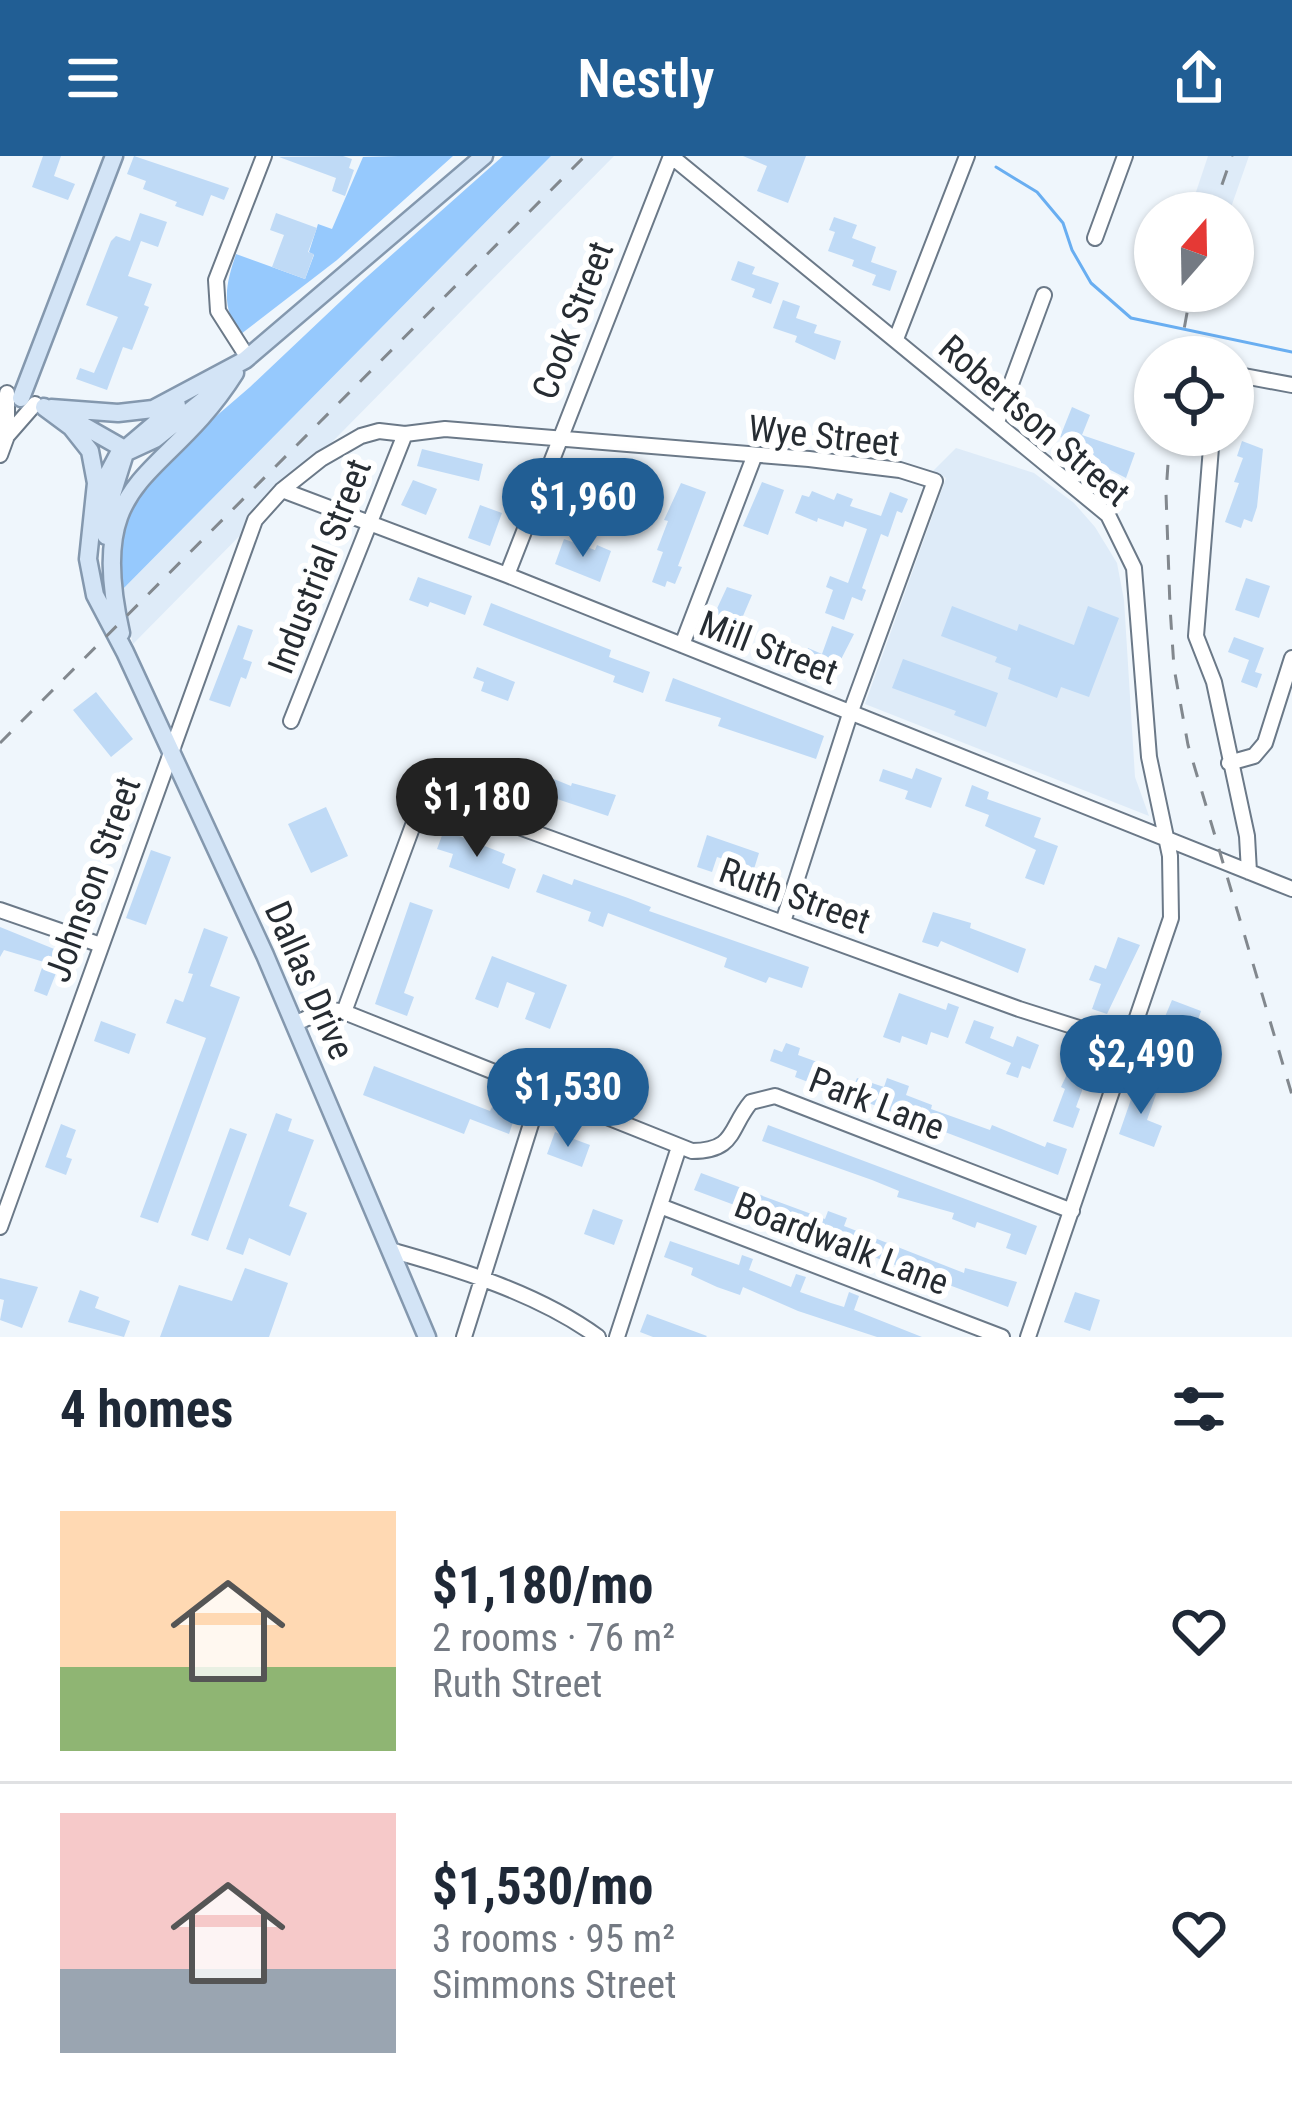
<!DOCTYPE html>
<meta charset="utf-8">
<style>
body{margin:0;font-family:"Roboto Condensed",sans-serif;background:#f6f6f7;color:#1f2937;height:100vh;display:flex;flex-direction:column;font-size:45px;white-space:nowrap}
*{box-sizing:border-box;margin:0}
p{font-size:39px;color:#747a83}
.icon{flex:none;width:66px;height:66px;fill:none;stroke:currentColor;stroke-width:2;stroke-linecap:round;stroke-linejoin:round}
.map{position:relative;height:1181px;overflow:hidden}
.panel{display:flex;flex-direction:column;background:#fff;flex:1}
.panel>*{flex:none}
.needle{width:78px;rotate:20deg}
.tools{position:absolute;left:1134px;top:36px;display:grid;gap:24px}
.tools a{display:grid;place-items:center;width:120px;height:120px;border-radius:50%;background:#fff;box-shadow:0 3px 9px #0004;font-size:60px}
.price{position:absolute;translate:-50% -102px;padding:0 27px;border-radius:42px;background:#215e94;color:#fff;font-size:39px;line-height:78px;filter:drop-shadow(0 3px 6px #0008)}
.price::after{content:'';position:absolute;left:50%;top:72px;width:36px;height:27px;margin-left:-18px;background:inherit;clip-path:polygon(0 0,100% 0,50% 100%)}
.price.active{background:#222;color:#fff}
ul{padding:0;list-style:none}
li{display:flex;align-items:center;gap:36px;height:300px;padding:0 60px}
li+li{border-top:3px solid #e0e1e3}
li span{display:grid;place-items:center;flex:none;width:336px;height:240px;border-radius:0px;color:#555}
li>.icon{margin-inline-start:auto}
span .icon{width:144px;height:144px;fill:#fffc;stroke-width:1}
li b{font-size:51px}
h2{display:flex;justify-content:space-between;align-items:center;height:144px;padding:0 60px;font-size:51px}
header{display:flex;justify-content:space-between;align-items:center;height:156px;padding:0 60px;background:#215e94;color:#fff;font-size:54px;font-weight:600}
.map>svg:first-child{display:block}
</style>
<header><svg class="icon" aria-label="menu" viewBox="0 0 24 24"><path d="M4 6h16M4 12h16M4 18h16"/></svg>Nestly<svg class="icon" aria-label="share" viewBox="0 0 24 24"><path d="M12 15V3M7 8l5-5 5 5M5 13v7h14v-7"/></svg></header>
<div class="map">
<svg width="1292" height="1181" viewBox="0 0 1292 1181">
<rect width="100%" height="100%" fill="#eff6fc"/>
<path fill="#deebf8" d="M 551,0 L 614,0 L 133,488 L 120,436 Z
M 1208,0 L 1249,0 L 1229,57 L 1189,57 Z
M 956,292 L 1034,317 L 1074,347 L 1095,371 L 1117,407 L 1124,444 L 1135,621 L 1149,660 L 865,548 L 946,322 L 933,315 Z"/>
<path fill="#96c9fd" d="M 398,0 L 453,0 L 337,104 L 241,178 C 220,151 226,128 236,98 L 305,123 L 314,99 L 309,96 L 318,68 L 332,73 L 363,1 Z
M 503,0 L 551,0 L 120,436 L 117,412 L 123,366 L 156,312 L 250,231 L 360,127 Z"/>
<g fill="none" stroke-linecap="round" stroke-linejoin="round">
<path stroke="#69aef1" stroke-width="3" d="M 996,11 L 1037,36 L 1063,67 L 1072,94 L 1091,127 L 1131,162 L 1292,196"/>
</g>
<path fill="#bfdaf6" d="M 43,0 L 61,0 L 54,20 L 75,28 L 68,44 L 32,31 Z
M 134,0 L 229,32 L 224,44 L 211,39 L 203,60 L 175,50 L 177,46 L 143,33 L 146,25 L 127,18 Z
M 343,0 L 352,3 L 349,12 L 354,14 L 345,40 L 332,35 L 336,22 L 279,1 Z
M 743,0 L 806,0 L 788,47 L 757,35 L 767,10 Z
M 140,57 L 167,66 L 158,91 L 141,85 L 128,120 L 152,128 L 144,149 L 149,151 L 132,194 L 123,191 L 107,234 L 76,223 L 80,212 L 94,217 L 118,161 L 86,149 L 111,85 L 116,80 L 130,85 Z
M 276,57 L 317,72 L 308,96 L 314,98 L 305,123 L 272,111 L 284,79 L 270,74 Z
M 834,61 L 857,69 L 852,82 L 876,91 L 871,106 L 897,115 L 890,135 L 872,129 L 876,119 L 852,110 L 854,104 L 828,95 L 835,76 L 829,74 Z
M 738,105 L 755,111 L 752,118 L 779,127 L 771,148 L 752,141 L 755,133 L 731,124 Z
M 783,144 L 800,150 L 796,162 L 817,169 L 814,177 L 841,185 L 835,204 L 795,186 L 797,180 L 773,172 Z
M 1072,251 L 1090,259 L 1082,279 L 1135,297 L 1126,322 L 1091,304 L 1094,296 L 1060,281 Z
M 1242,285 L 1263,293 L 1257,351 L 1252,366 L 1244,363 L 1241,372 L 1225,366 L 1239,327 L 1234,326 L 1243,302 L 1237,300 Z
M 422,293 L 483,308 L 479,325 L 417,310 Z
M 413,324 L 437,333 L 426,359 L 401,349 Z
M 762,326 L 784,334 L 768,379 L 743,370 Z
M 681,327 L 706,336 L 678,410 L 682,411 L 675,428 L 667,425 L 665,431 L 652,426 L 663,396 L 657,394 L 668,365 L 664,364 Z
M 812,335 L 834,344 L 837,337 L 853,343 L 850,350 L 881,360 L 890,336 L 908,343 L 902,357 L 897,355 L 888,381 L 881,378 L 862,432 L 866,434 L 862,445 L 852,441 L 844,464 L 825,457 L 833,434 L 826,431 L 830,420 L 848,427 L 867,373 L 845,365 L 843,371 L 818,362 L 817,366 L 795,357 L 802,339 L 809,341 Z
M 480,349 L 502,357 L 490,390 L 468,382 Z
M 564,383 L 595,394 L 597,389 L 611,395 L 600,426 L 555,408 Z
M 418,421 L 472,440 L 465,459 L 430,446 L 428,451 L 409,444 Z
M 1246,422 L 1270,430 L 1259,462 L 1235,454 Z
M 727,431 L 752,439 L 734,481 L 708,472 Z
M 491,447 L 611,494 L 609,501 L 650,516 L 643,537 L 613,526 L 615,520 L 483,469 Z
M 952,450 L 1017,475 L 1019,468 L 1074,489 L 1088,450 L 1119,462 L 1089,541 L 1061,531 L 1057,542 L 1008,523 L 1011,512 L 995,506 L 997,501 L 941,480 Z
M 238,469 L 253,474 L 243,503 L 252,506 L 246,523 L 241,521 L 230,551 L 209,544 Z
M 832,470 L 854,478 L 834,517 L 828,515 L 825,523 L 800,513 L 808,492 L 822,498 Z
M 1234,481 L 1264,492 L 1255,516 L 1262,518 L 1257,532 L 1241,526 L 1249,504 L 1228,496 Z
M 903,503 L 998,537 L 986,571 L 954,559 L 956,555 L 892,532 Z
M 477,511 L 515,526 L 508,545 L 481,535 L 484,526 L 473,522 Z
M 673,522 L 824,580 L 816,603 L 718,570 L 721,562 L 665,545 Z
M 96,536 L 133,583 L 111,601 L 73,554 Z
M 512,606 L 571,630 L 572,627 L 616,639 L 608,660 L 524,632 L 521,640 L 503,633 Z
M 916,612 L 942,622 L 931,652 L 905,643 L 908,635 L 879,625 L 883,613 L 912,623 Z
M 972,629 L 989,636 L 987,643 L 1041,662 L 1034,681 L 1058,690 L 1044,729 L 1025,722 L 1036,694 L 985,670 L 989,659 L 965,650 Z
M 326,651 L 348,700 L 311,717 L 288,668 Z
M 444,674 L 505,698 L 502,707 L 516,713 L 509,733 L 449,711 L 453,698 L 437,693 Z
M 707,679 L 759,697 L 754,713 L 717,701 L 712,716 L 697,711 Z
M 151,694 L 171,701 L 146,769 L 126,762 Z
M 543,718 L 572,729 L 574,723 L 628,742 L 651,751 L 649,755 L 809,811 L 802,832 L 769,821 L 766,827 L 724,811 L 727,802 L 608,757 L 603,771 L 588,765 L 591,756 L 536,736 Z
M 410,746 L 433,754 L 404,837 L 414,841 L 407,860 L 375,848 Z
M 933,756 L 971,767 L 970,772 L 1026,793 L 1018,817 L 941,785 L 938,791 L 922,786 Z
M 0,771 L 64,797 L 47,840 L 34,835 L 44,806 L 4,794 L 0,801 Z
M 204,772 L 228,781 L 210,830 L 240,841 L 158,1067 L 140,1061 L 206,882 L 166,867 L 175,843 L 183,846 L 193,818 L 188,817 Z
M 1118,781 L 1140,789 L 1107,858 L 1092,853 L 1101,828 L 1089,824 L 1095,809 L 1106,813 Z
M 492,800 L 567,829 L 550,873 L 525,863 L 535,837 L 507,826 L 498,852 L 475,843 Z
M 899,837 L 946,854 L 948,847 L 959,851 L 948,882 L 931,876 L 927,889 L 902,880 L 900,887 L 883,881 Z
M 1172,844 L 1201,855 L 1195,873 L 1189,871 L 1178,903 L 1151,894 Z
M 974,864 L 994,871 L 990,882 L 1013,891 L 1017,880 L 1039,889 L 1030,913 L 1022,910 L 1018,922 L 1006,918 L 1011,907 L 965,887 Z
M 101,865 L 136,878 L 129,898 L 94,885 Z
M 786,887 L 800,892 L 798,899 L 823,908 L 816,929 L 795,921 L 797,915 L 770,905 L 774,893 L 782,896 Z
M 1081,888 L 1097,894 L 1076,951 L 1080,953 L 1073,972 L 1053,965 L 1065,933 L 1061,931 Z
M 374,910 L 490,955 L 492,951 L 515,960 L 509,978 L 470,963 L 464,978 L 363,939 Z
M 857,922 L 884,931 L 887,922 L 909,930 L 906,939 L 932,949 L 931,953 L 990,974 L 992,969 L 1045,991 L 1047,986 L 1067,993 L 1058,1019 L 850,940 Z
M 1137,926 L 1158,933 L 1147,964 L 1162,970 L 1154,991 L 1119,978 Z
M 276,957 L 292,963 L 288,975 L 314,984 L 289,1050 L 307,1057 L 290,1100 L 249,1082 L 243,1099 L 226,1093 Z
M 61,968 L 76,974 L 66,1001 L 72,1003 L 66,1019 L 45,1011 Z
M 768,969 L 1037,1070 L 1026,1099 L 1006,1092 L 1011,1078 L 977,1066 L 975,1072 L 952,1063 L 954,1057 L 897,1041 L 899,1035 L 872,1024 L 762,985 Z
M 230,972 L 247,978 L 208,1085 L 191,1079 Z
M 555,976 L 590,989 L 582,1011 L 547,998 Z
M 701,1017 L 825,1063 L 828,1055 L 847,1062 L 844,1070 L 964,1117 L 965,1112 L 1017,1126 L 1008,1151 L 694,1034 Z
M 593,1053 L 623,1064 L 614,1089 L 584,1078 Z
M 670,1085 L 739,1109 L 742,1099 L 753,1103 L 749,1114 L 791,1131 L 796,1118 L 806,1121 L 800,1136 L 831,1147 L 844,1151 L 849,1136 L 859,1140 L 854,1154 L 922,1181 L 877,1181 L 798,1155 L 743,1131 L 740,1139 L 717,1131 L 691,1119 L 693,1112 L 664,1101 Z
M 245,1112 L 288,1127 L 269,1181 L 160,1181 L 179,1129 L 232,1145 Z
M 0,1122 L 38,1131 L 22,1172 L 0,1164 L 4,1144 L 0,1143 Z
M 80,1134 L 99,1141 L 95,1152 L 130,1165 L 124,1181 L 68,1166 Z
M 1075,1136 L 1100,1144 L 1090,1175 L 1064,1166 Z
M 647,1158 L 707,1180 L 706,1181 L 653,1181 L 640,1176 Z"/>
<g fill="none" stroke-linecap="round" stroke-linejoin="round">
<g stroke="#6b7988" stroke-width="18">
<path id="minor" d="M 671,0 L 1108,359 L 1134,412 L 1149,601 L 1170,700 L 1171,762 L 1028,1181
M 1095,82 L 1125,0
M 896,183 L 967,0
M 248,202 L 218,155 L 216,124 L 264,0
M 1233,218 L 1292,229
M 7,237 L 7,280
M 997,266 L 1044,139
M 1212,279 L 1196,480 L 1214,526 L 1247,680 L 1249,716
M 0,299 L 7,280 L 35,248
M 282,334 L 507,419 L 1292,733
M 507,419 L 671,0
M 682,489 L 754,301
M 291,565 L 405,278
M 1229,607 L 1254,600 L 1265,587 L 1292,502
M 0,754 L 101,789
M 344,856 L 416,661 L 424,651 L 442,643 L 1019,853 L 1129,888
M 294,868 L 327,853 L 344,856 L 692,995 C 736,995 729,972 751,946 L 775,940 L 1072,1055
M 660,1050 L 1002,1181
M 0,1071 L 255,364 L 282,334 L 321,303 L 361,280 L 379,275 L 405,278 L 445,273 L 809,303 L 900,314 L 935,325 L 851,555 L 783,766
M 390,1094 C 459,1113 539,1138 598,1181
M 464,1181 L 541,936
M 617,1181 L 679,991"/>
</g>
<g stroke="#8498ae" stroke-width="21">
<path id="major" d="M 21,242 L 114,0
M 44,251 L 71,271 L 90,295 L 96,327 L 88,403 L 95,439 L 125,496 L 265,799 L 427,1181
M 51,252 L 118,257 L 153,253 L 245,204 L 484,0
M 68,261 L 126,294
M 129,295 L 155,283 L 220,231
M 99,335 L 118,299 L 177,249
M 106,380 L 109,348 L 126,294
M 121,477 C 84,315 165,328 235,217"/>
</g>
<use href="#minor" stroke="#fff" stroke-width="14"/>
<use href="#major" stroke="#d3e4f6" stroke-width="16"/>
<path stroke="#82888e" stroke-width="3" stroke-dasharray="15 15" stroke-linecap="butt" d="M 1212,57 L 1232,0
M 1179,201 L 1191,135
M 1170,279 L 1166,337 L 1170,451 L 1174,512 L 1188,589 L 1292,939
M 0,587 L 585,0"/>
</g>
<g text-anchor="middle" stroke-width="12" stroke-linejoin="round" paint-order="stroke">
<g font-size="36" fill="#262c32" stroke="#fff">
<text transform="translate(572 164) rotate(-69)" y="13">Cook Street</text>
<text transform="translate(1035 264) rotate(41)" y="13">Robertson Street</text>
<text transform="translate(824 279) rotate(6)" y="13">Wye Street</text>
<text transform="translate(319 410) rotate(-69)" y="13">Industrial Street</text>
<text transform="translate(769 491) rotate(21)" y="13">Mill Street</text>
<text transform="translate(92 723) rotate(-70)" y="13">Johnson Street</text>
<text transform="translate(795 739) rotate(20)" y="13">Ruth Street</text>
<text transform="translate(310 824) rotate(66)" y="13">Dallas Drive</text>
<text transform="translate(877 947) rotate(21)" y="13">Park Lane</text>
<text transform="translate(842 1087) rotate(21)" y="13">Boardwalk Lane</text>
</g>
</g>
</svg>
<div class="tools">
<a><svg class="needle" viewBox="-14 -14 28 28"><path d="M0-13l5 13h-10z" fill="#e53935"/><path d="M0 13l5-13h-10z" fill="#747a83"/></svg></a>
<a><svg class="icon" aria-label="locate" viewBox="0 0 24 24"><circle cx="12" cy="12" r="6"/><path d="M12 2v4M12 18v4M2 12h4M18 12h4"/></svg></a>
</div>
<b class="price" style="left:583px;top:404px">$1,960</b>
<b class="price active" style="left:477px;top:704px">$1,180</b>
<b class="price" style="left:1141px;top:961px">$2,490</b>
<b class="price" style="left:568px;top:994px">$1,530</b>
</div>
<section class="panel">
<h2>4 homes<svg class="icon" aria-label="filters" viewBox="0 0 24 24"><path d="M4 7h16M4 17h16"/><circle cx="9" cy="7" r="2"/><circle cx="15" cy="17" r="2"/></svg></h2>
<ul>
<li><span style="background:linear-gradient(#ffd9b3 65%,#8fb573 0)"><svg class="icon" aria-label="home" viewBox="0 0 24 24"><path d="M3 11l9-7 9 7M6 9v11h12V9"/></svg></span><div><b>$1,180/mo</b><p>2 rooms · 76 m²</p><p>Ruth Street</p></div><svg class="icon" aria-label="heart" viewBox="0 0 24 24"><path d="M12 20l-8-8c-3-5 5-10 8-4 3-6 11-1 8 4z"/></svg></li>
<li><span style="background:linear-gradient(#f6c9c9 65%,#9aa5b1 0)"><svg class="icon" aria-label="home" viewBox="0 0 24 24"><path d="M3 11l9-7 9 7M6 9v11h12V9"/></svg></span><div><b>$1,530/mo</b><p>3 rooms · 95 m²</p><p>Simmons Street</p></div><svg class="icon" aria-label="heart" viewBox="0 0 24 24"><path d="M12 20l-8-8c-3-5 5-10 8-4 3-6 11-1 8 4z"/></svg></li>
</ul>
</section>
